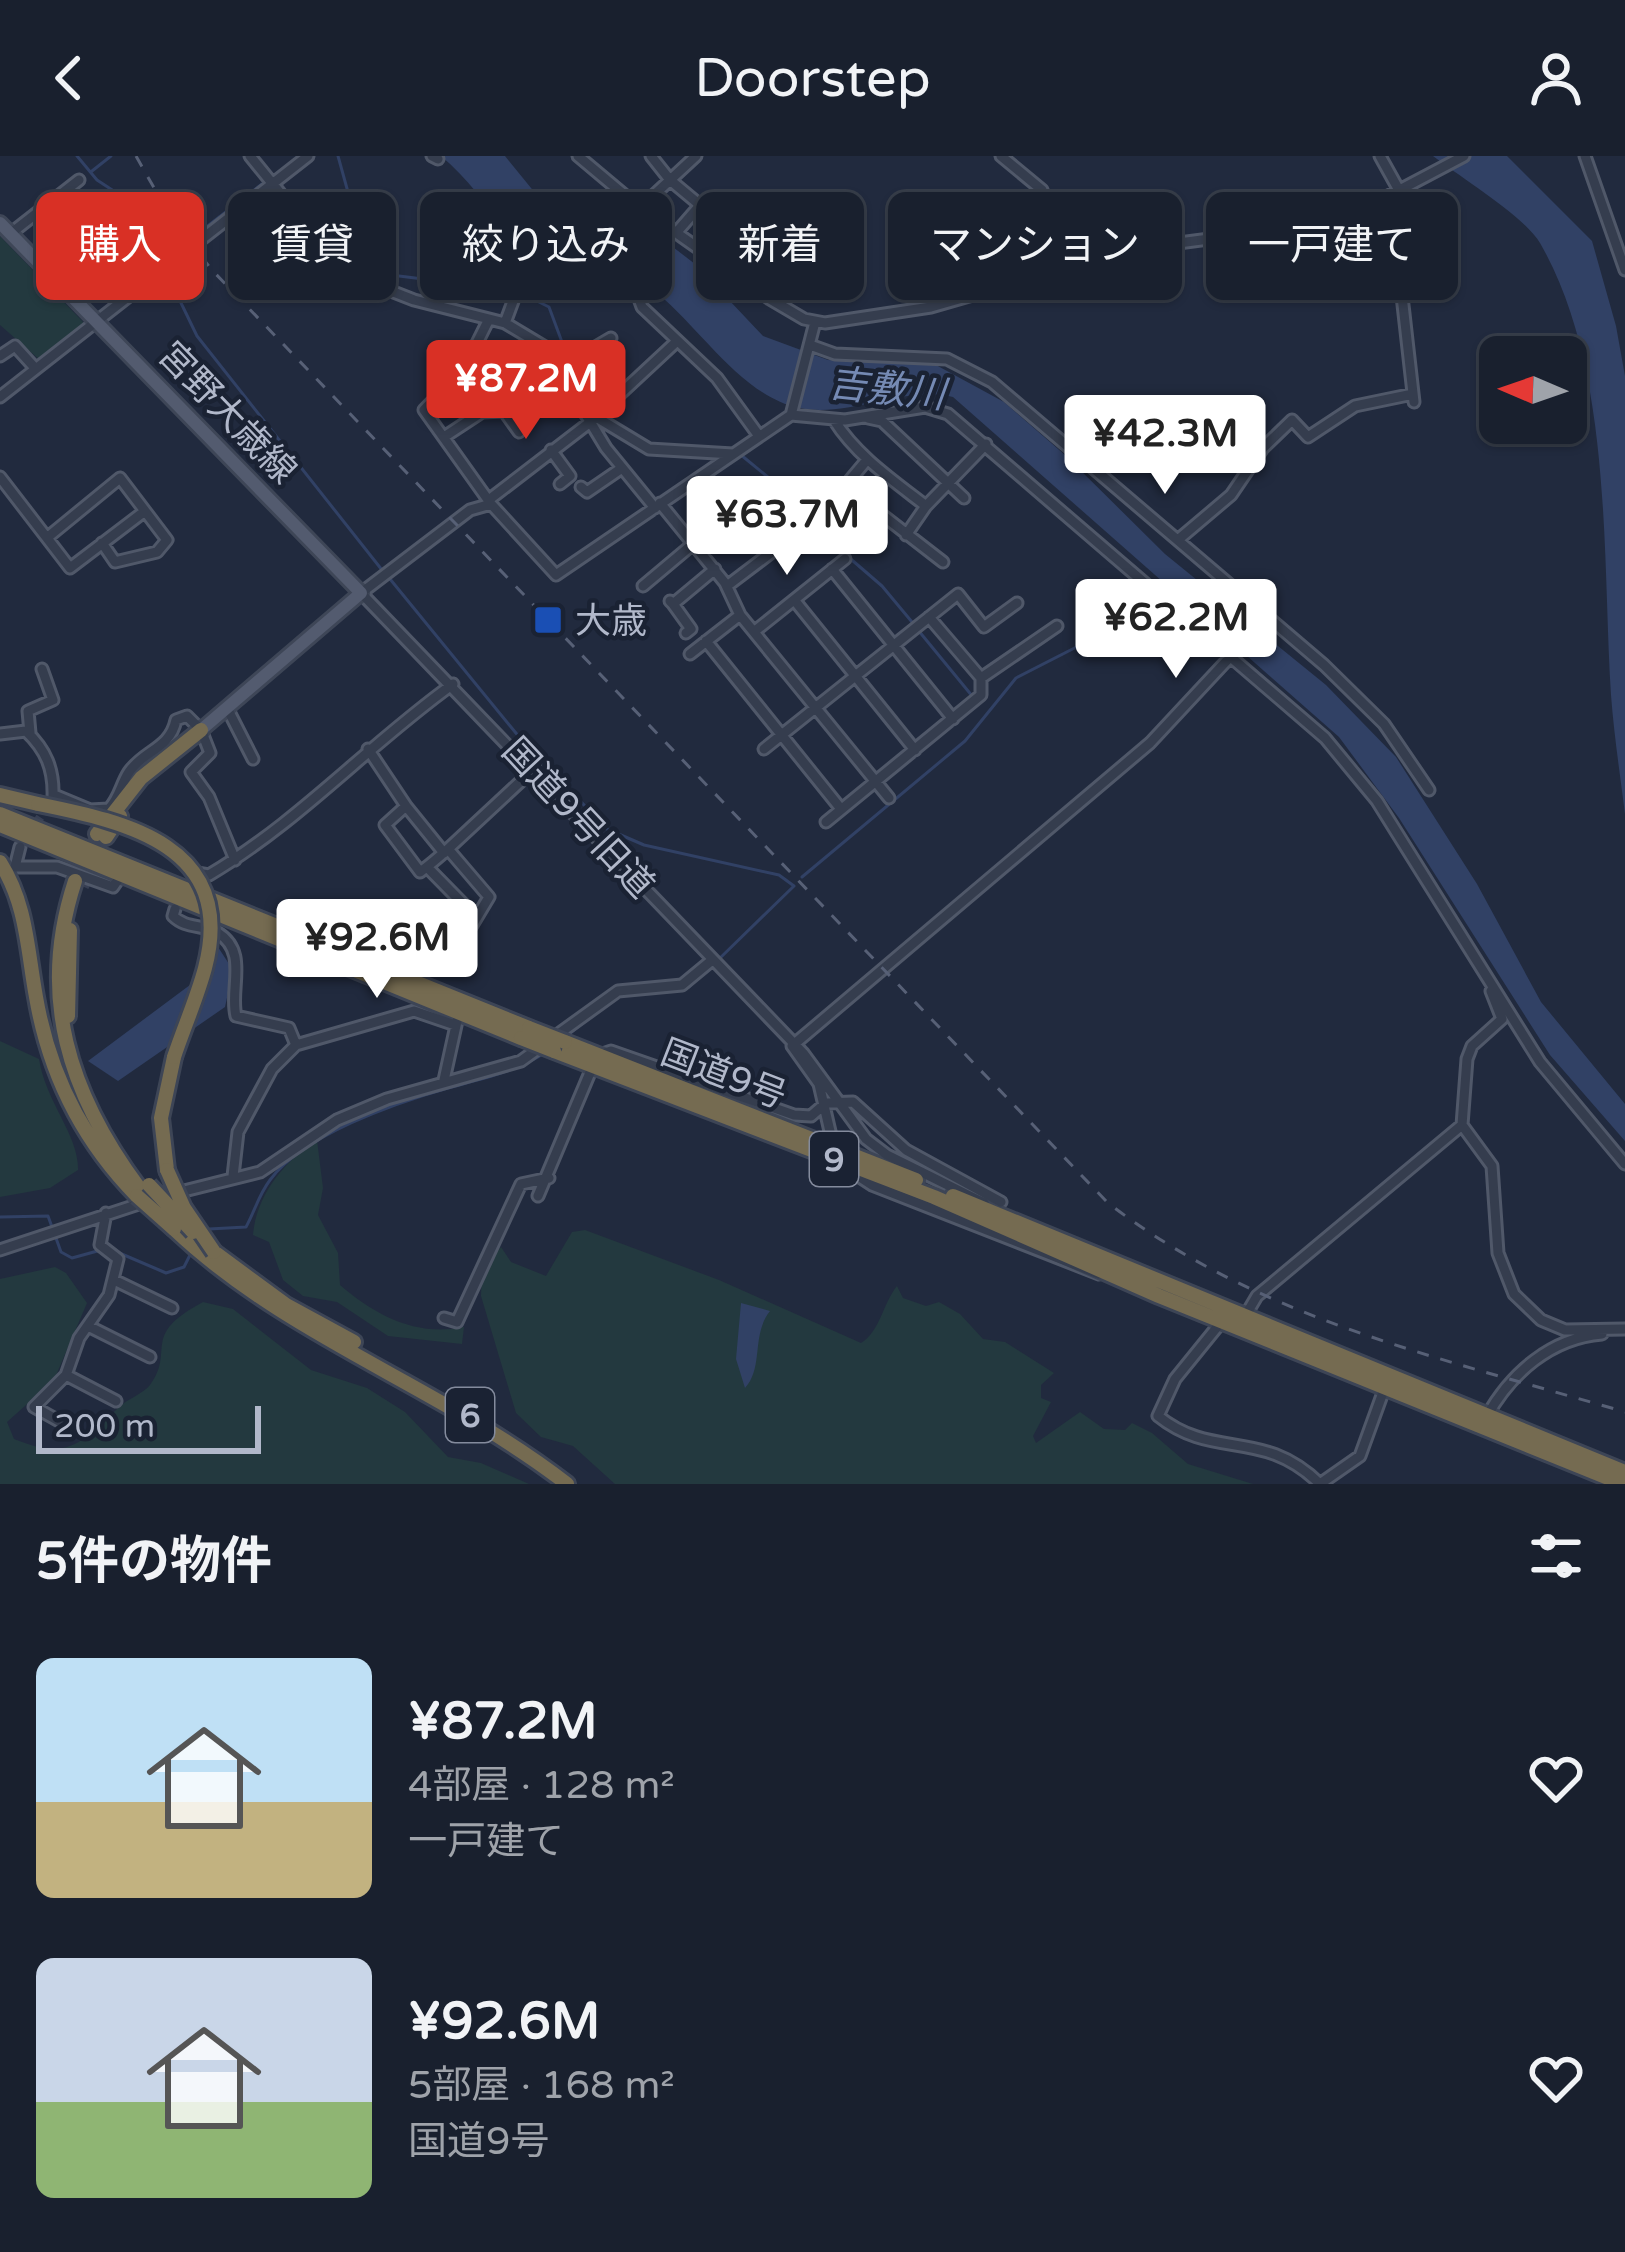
<!DOCTYPE html>
<html lang="ja">
<meta charset="utf-8">
<style>
body{margin:0;font-family:"Varela Round","Noto Sans JP",sans-serif;background:#262d3a;color:#f1f3f6;height:100vh;display:flex;flex-direction:column;font-size:45px;white-space:nowrap}
*{box-sizing:border-box;margin:0}
p{font-size:39px;color:#9fa3aa}
.icon{flex:none;width:66px;height:66px;fill:none;stroke:currentColor;stroke-width:2;stroke-linecap:round;stroke-linejoin:round}
.map{position:relative;height:1328px;overflow:hidden}
.panel{display:flex;flex-direction:column;background:#19202e;flex:1}
.panel>*{flex:none}
.guide{position:absolute;left:36px;top:36px;width:1554px;height:108px;display:flex;gap:24px}
.needle{width:78px;rotate:272deg}
.fabs{position:absolute;left:1479px;top:180px;display:grid;gap:24px}
.fabs a{display:grid;place-items:center;width:108px;height:108px;border-radius:18px;background:#19202e;box-shadow:0 3px 9px #0004,0 0 0 3px #373e4a;font-size:60px}
.scale{position:absolute;left:36px;bottom:30px;width:225px;box-sizing:border-box;padding-left:12px;border:6px solid #b1b8ca;border-top:0;font-size:33px;line-height:42px;white-space:nowrap;color:#b1b8ca;-webkit-text-stroke:9px #1a2233;paint-order:stroke}
.price{position:absolute;translate:-50% -102px;padding:0 27px;border-radius:12px;background:#fff;color:#222;font-size:39px;line-height:78px;filter:drop-shadow(0 3px 6px #0008)}
.price::after{content:'';position:absolute;left:50%;top:72px;width:36px;height:27px;margin-left:-18px;background:inherit;clip-path:polygon(0 0,100% 0,50% 100%)}
.price.on{background:#d93025;color:#fff}
ul{padding:0;list-style:none}
li{display:flex;align-items:center;gap:36px;height:300px;padding:0 36px}
li span{display:grid;place-items:center;flex:none;width:336px;height:240px;border-radius:18px;color:#555}
li>.icon{margin-inline-start:auto}
span .icon{width:144px;height:144px;fill:#fffc;stroke-width:1}
li b{font-size:51px}
h2{display:flex;justify-content:space-between;align-items:center;height:144px;padding:0 36px;font-size:51px}
.pill{padding:0 42px;border-radius:18px;background:#19202e;box-shadow:0 3px 9px #0004,0 0 0 3px #373e4a;font-size:42px;line-height:108px}
.pill.on{background:#d93025;color:#fff}
header{display:flex;justify-content:space-between;align-items:center;height:156px;padding:0 36px;background:#19202e;font-size:54px;font-weight:600}
.map>svg:first-child{display:block}
</style>
<header><svg class="icon" aria-label="back" viewBox="0 0 24 24"><path d="M15 5l-7 7 7 7"/></svg>Doorstep<svg class="icon" aria-label="person" viewBox="0 0 24 24"><circle cx="12" cy="8" r="4"/><path d="M4 21q1-7 8-7t8 7"/></svg></header>
<div class="map">
<svg width="1625" height="1328" viewBox="0 0 1625 1328">
<rect width="100%" height="100%" fill="#212a3e"/>
<path fill="#23393f" d="M 477,50 L 508,85 L 555,115 L 544,130 L 515,133 L 442,108 L 432,81 Z
M 0,80 L 85,168 L 41,205 L 0,169 Z
M 0,885 L 39,903 C 46,947 79,979 78,1014 L 50,1032 L 0,1041 Z
M 317,984 L 323,1032 L 318,1059 L 338,1097 L 340,1129 C 376,1160 417,1181 464,1171 L 462,1188 L 388,1180 L 337,1146 L 303,1140 L 283,1124 L 269,1086 L 253,1079 C 256,1040 284,1005 317,984 Z
M 585,1074 L 719,1124 L 861,1187 C 880,1176 883,1147 897,1130 L 903,1142 L 926,1150 L 939,1146 L 960,1158 L 983,1183 L 1005,1186 L 1054,1217 L 1041,1229 L 1041,1242 L 1051,1246 L 1033,1280 L 1036,1287 L 1080,1256 L 1104,1273 L 1125,1274 L 1132,1267 L 1152,1277 L 1188,1308 L 1253,1328 L 615,1328 L 573,1290 L 541,1281 L 516,1257 L 481,1140 L 482,1113 L 501,1091 L 511,1106 L 546,1120 L 572,1076 Z
M 55,1111 L 66,1117 L 87,1147 L 54,1224 L 7,1266 L 14,1283 C 68,1305 81,1288 119,1251 C 127,1243 143,1238 150,1229 C 176,1194 139,1180 203,1146 L 233,1153 L 311,1214 L 367,1232 L 405,1256 L 448,1301 L 481,1307 L 529,1328 L 0,1328 L 0,1123 Z"/>
<path fill="#314165" d="M 441,0 L 505,0 L 540,43 L 567,64 L 669,88 L 695,108 L 763,180 L 828,204 L 936,209 L 1004,246 L 1065,299 L 1165,398 L 1326,529 L 1396,601 L 1477,728 L 1541,846 L 1625,948 L 1625,985 L 1550,899 L 1399,662 L 1339,581 L 953,241 C 904,229 851,262 799,252 C 742,240 701,173 658,138 C 634,118 572,118 538,97 C 498,73 477,29 441,0 Z
M 1433,0 L 1507,0 L 1592,85 L 1616,170 L 1625,220 L 1625,658 C 1620,618 1614,579 1611,539 C 1602,398 1613,214 1540,87 C 1524,60 1460,21 1433,0 Z
M 216,788 L 233,814 L 225,851 L 118,925 L 88,905 L 206,817 Z
M 741,1147 L 770,1155 C 751,1179 764,1211 745,1232 L 736,1203 Z"/>
<g fill="none" stroke-linecap="round" stroke-linejoin="round">
<path stroke="#314165" stroke-width="3" d="M 77,0 L 97,24 L 132,47 L 161,102
M 338,0 L 351,47 L 340,62 L 345,88 L 367,116 L 423,123 L 447,111 L 514,135
M 92,15 L 111,0
M 289,55 L 340,120 L 416,150 L 468,162
M 196,79 L 262,28
M 166,116 L 197,180 L 382,414
M 525,139 L 549,151 L 569,205
M 570,212 L 581,241 L 593,255
M 704,292 L 735,293
M 741,299 L 802,349 L 823,379 L 882,430 L 912,466
M 390,423 L 520,582 L 607,673 L 644,689 L 779,719 L 794,730 L 718,804
M 918,474 L 973,541
M 802,721 L 965,585 L 1016,522 L 1098,480 L 1159,497 L 1222,499
M 663,835 L 689,831 L 702,818
M 565,881 L 600,854
M 0,1061 L 48,1060 L 61,1096 L 72,1102 L 101,1094
M 209,1073 L 246,1071 C 255,1055 258,1040 270,1024 C 303,979 395,947 448,932 C 481,923 514,916 543,898
M 117,1096 L 166,1117 L 184,1111 L 192,1095"/>
<path stroke="#373f53" stroke-width="9" stroke-dasharray="9 4.5" stroke-linecap="butt" d="M 20,691 L 50,647"/>
<path stroke="#373f53" stroke-width="14" stroke-dasharray="14 7" stroke-linecap="butt" d="M 82,730 L 98,696"/>
<g stroke="#505869" stroke-width="15">
<path id="minor" d="M 250,0 L 345,117 L 414,144 L 505,167 L 545,191 L 606,292 L 655,352
M 432,0 L 438,3
M 578,0 L 634,47 L 770,143 L 804,163 L 825,167 L 931,151 L 1133,93 L 1339,66 L 1464,0
M 651,0 L 670,24 L 755,95
M 1001,0 L 1042,34 L 1055,84 L 1078,110
M 1380,0 L 1400,36 L 1402,140 L 1414,246
M 1585,0 L 1625,114
M 634,47 L 647,85 L 634,129 L 642,151 L 717,222 L 759,280
M 641,51 L 696,0
M 676,77 L 696,54
M 10,78 L 79,24
M 489,163 L 464,213 L 424,254 L 491,348 L 556,419 L 791,259 L 815,166
M 505,167 L 515,140 L 525,133 L 574,136 L 619,128 L 634,135
M 810,189 L 835,198 L 947,203 L 992,226 L 1324,509 L 1384,568 L 1429,634
M 0,200 L 15,190 L 35,212
M 560,212 L 611,182
M 0,241 L 308,0
M 791,259 L 845,264 L 925,251 L 948,258 L 1325,582 L 1377,645 L 1540,906 L 1625,1008
M 596,261 L 649,293 L 733,298
M 868,262 L 882,265 L 964,342
M 834,264 C 856,299 891,323 926,350 L 986,288
M 444,281 L 482,256 L 504,255 L 519,276
M 551,294 L 570,320 L 560,328
M 866,305 L 845,330 L 943,406
M 0,321 L 70,412 L 145,355 L 120,322 L 48,381
M 581,331 L 587,336 L 622,312
M 490,343 L 589,267 L 675,187
M 660,347 L 725,427 L 740,459 L 889,642
M 491,348 L 470,354 L 361,437 L 803,897 L 866,983 L 887,999 L 984,1047
M 906,379 L 926,350
M 1179,383 L 1231,339 L 1263,292 L 1292,264 L 1308,281 L 1355,250 L 1413,238
M 102,387 L 115,406 L 157,396 L 167,384 L 145,355
M 701,397 L 769,339
M 832,413 L 953,563
M 643,430 L 693,388
M 727,430 L 793,380
M 670,445 L 673,448 L 715,413
M 795,445 L 915,594
M 673,448 L 691,473 L 686,477
M 929,461 L 981,522
M 755,475 L 845,403
M 706,485 L 841,653
M 690,498 L 740,459
M 227,552 L 253,603
M 30,577 L 28,555 L 53,544 L 42,513
M 0,578 L 26,575 C 46,594 54,613 53,641
M 368,593 L 406,650
M 764,593 L 958,438 L 984,471 L 1017,447
M 54,639 L 90,654 L 109,653 C 120,641 121,628 129,616 C 144,594 170,593 176,564 L 187,560 L 201,574 L 210,597 L 191,616 L 209,641 L 235,704
M 826,666 L 981,539 L 981,522 L 1057,470
M 20,691 L 15,711 L 57,711 L 113,731 L 122,718
M 444,697 L 406,650 L 385,669 L 420,716 C 430,709 439,701 448,693
M 427,711 L 474,759
M 191,716 L 209,719 C 299,666 368,589 453,528
M 175,753 L 173,760 C 186,773 202,768 218,777 C 249,796 229,833 236,860 L 289,872 L 296,889
M 448,790 L 465,781 L 489,741 L 448,693 L 535,612
M 1491,835 L 1502,863 L 1472,890 L 1467,903 L 1462,969 L 1492,1010 L 1498,1097 L 1514,1138 L 1541,1164 L 1565,1174 L 1625,1173
M 792,890 L 1150,587 L 1232,499
M 792,890 L 819,928 L 832,984
M 444,924 L 457,865
M 846,1012 L 872,1029 L 1099,1118
M 233,1020 L 238,976 L 272,913 L 296,889 L 414,855 L 455,869
M 176,1037 L 260,1016 L 337,964 L 387,943 L 521,905 L 618,835 L 682,829 L 711,805
M 538,1040 L 597,900 L 611,895 L 794,959 L 811,960 L 826,947 L 853,946 L 906,994 L 1001,1046
M 0,1094 L 148,1045
M 114,1124 L 172,1152
M 444,1162 L 457,1166 L 521,1028 L 549,1022
M 1244,1162 L 1257,1140 L 1462,969
M 1222,1165 L 1175,1223 L 1158,1260 C 1214,1305 1262,1271 1320,1328
M 88,1170 L 150,1201
M 66,1219 L 116,1245
M 1487,1260 C 1511,1217 1551,1182 1602,1178
M 75,1274 L 34,1251 L 66,1219 L 79,1182 L 109,1139 L 118,1103 L 100,1089 L 106,1057
M 1320,1328 L 1360,1300 L 1385,1231"/>
</g>
<g stroke="#3e4657" stroke-width="18">
<path id="major" d="M 0,67 L 361,437 L 201,574"/>
</g>
<g stroke="#3d4556" stroke-width="20">
<path id="highway" d="M 0,639 L 38,648
M 0,658 L 529,872
M 0,669 L 521,882
M 97,678 L 141,622 L 201,574
M 106,681 L 120,660
M 0,706 C 27,749 27,792 36,841 C 49,917 83,985 137,1040
M 75,725 C 37,840 69,938 139,1032
M 68,860 L 70,774
M 565,886 L 916,1024
M 554,895 L 934,1041 L 1159,1140 L 1623,1328
M 167,1014 L 161,962 L 174,901
M 953,1040 L 1625,1316
M 174,1073 C 289,1182 442,1231 567,1328
M 214,1096 L 286,1149 L 354,1186"/>
</g>
<use href="#minor" stroke="#353d4e" stroke-width="9"/>
<use href="#major" stroke="#535b6f" stroke-width="12"/>
<use href="#highway" stroke="#756b51" stroke-width="14"/>
<path stroke="#576076" stroke-width="3" stroke-dasharray="12 12" stroke-linecap="butt" d="M 136,0 L 166,53 L 211,113 L 1108,1047 C 1262,1165 1442,1202 1625,1256"/>
<g stroke="#3d4556" stroke-width="20" stroke-linecap="butt">
<path id="highway-bridge" d="M 38,648 C 127,666 237,690 205,812 C 197,842 184,871 174,901
M 529,872 L 565,886
M 521,882 L 554,895
M 167,1014 L 184,1052 L 214,1096
M 149,1029 L 193,1076
M 137,1040 L 174,1073"/>
</g>
<use href="#highway-bridge" stroke="#756b51" stroke-width="14"/>
</g>
<rect fill="#1a4fb4" stroke="#1a2233" stroke-width="4.5" x="533" y="449" width="30" height="30" rx="6"/>
<g text-anchor="middle" stroke-width="9" stroke-linejoin="round" paint-order="stroke">
<g fill="#1a2233" stroke="#848b9d" stroke-width="3">
<rect x="810" y="976" width="48" height="54" rx="9"/>
<rect x="446" y="1232" width="48" height="54" rx="9"/>
</g>
<g font-size="33" font-weight="bold" fill="#b1b8ca">
<text x="834" y="1015">9</text>
<text x="470" y="1271">6</text>
</g>
<g font-size="36" fill="#b1b8ca" stroke="#1a2233">
<text transform="translate(228 256) rotate(46)" y="13">宮野大歳線</text>
<text transform="translate(579 661) rotate(47)" y="13">国道9号旧道</text>
<text transform="translate(724 917) rotate(21)" y="13">国道9号</text>
</g>
<g font-size="36" fill="#b1b8ca" stroke="#1a2233" text-anchor="start">
<text x="575" y="477">大歳</text>
</g>
<g font-size="39" font-style="italic" fill="#758ab4" stroke="#1a2233">
<text transform="translate(887 232) rotate(6)" y="14">吉敷川</text>
</g>
</g>
</svg>
<div class="fabs">
<a><svg class="needle" viewBox="-14 -14 28 28"><path d="M0-13l5 13h-10z" fill="#e53935"/><path d="M0 13l5-13h-10z" fill="#9fa3aa"/></svg></a>
</div>
<div class="scale">200 m</div>
<b class="price on" style="left:526px;top:286px">¥87.2M</b>
<b class="price" style="left:1165px;top:341px">¥42.3M</b>
<b class="price" style="left:787px;top:422px">¥63.7M</b>
<b class="price" style="left:1176px;top:525px">¥62.2M</b>
<b class="price" style="left:377px;top:845px">¥92.6M</b>
<div class="guide">
<a class="pill on">購入</a>
<a class="pill">賃貸</a>
<a class="pill">絞り込み</a>
<a class="pill">新着</a>
<a class="pill">マンション</a>
<a class="pill">一戸建て</a>
</div>
</div>
<section class="panel">
<h2>5件の物件<svg class="icon" aria-label="filters" viewBox="0 0 24 24"><path d="M4 7h16M4 17h16"/><circle cx="9" cy="7" r="2"/><circle cx="15" cy="17" r="2"/></svg></h2>
<ul>
<li><span style="background:linear-gradient(#bfe0f5 60%,#c2b280 0)"><svg class="icon" aria-label="home" viewBox="0 0 24 24"><path d="M3 11l9-7 9 7M6 9v11h12V9"/></svg></span><div><b>¥87.2M</b><p>4部屋 · 128 m²</p><p>一戸建て</p></div><svg class="icon" aria-label="heart" viewBox="0 0 24 24"><path d="M12 20l-8-8c-3-5 5-10 8-4 3-6 11-1 8 4z"/></svg></li>
<li><span style="background:linear-gradient(#c9d6e8 60%,#8fb573 0)"><svg class="icon" aria-label="home" viewBox="0 0 24 24"><path d="M3 11l9-7 9 7M6 9v11h12V9"/></svg></span><div><b>¥92.6M</b><p>5部屋 · 168 m²</p><p>国道9号</p></div><svg class="icon" aria-label="heart" viewBox="0 0 24 24"><path d="M12 20l-8-8c-3-5 5-10 8-4 3-6 11-1 8 4z"/></svg></li>
</ul>
</section>
